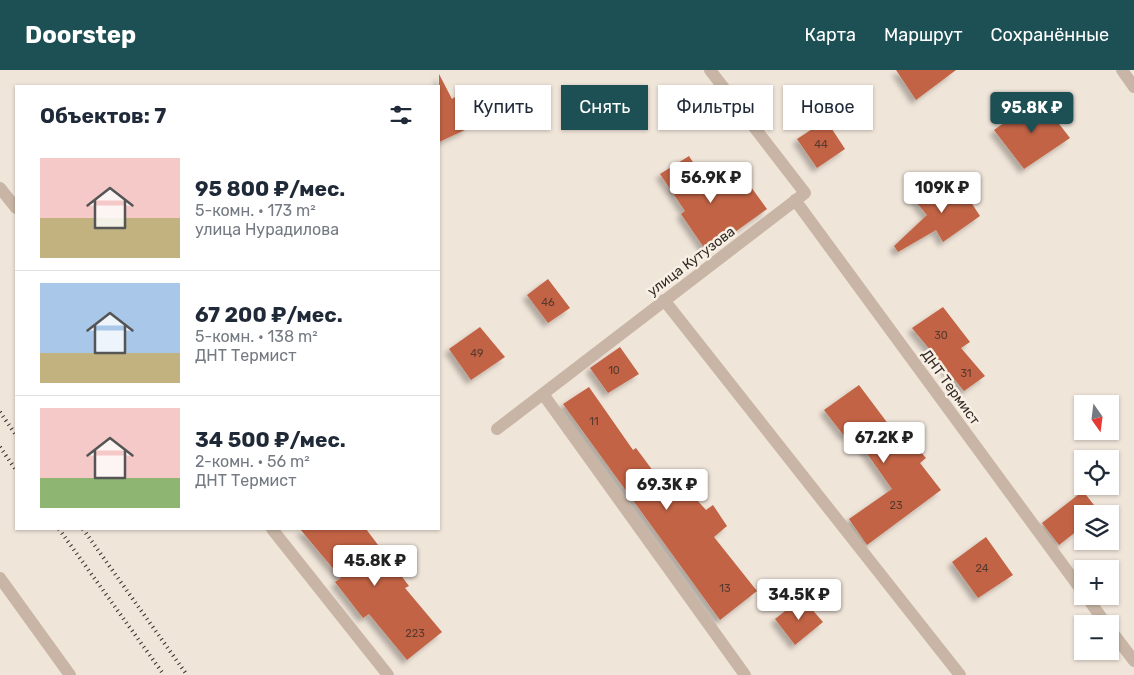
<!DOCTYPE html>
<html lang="ru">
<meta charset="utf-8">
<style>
body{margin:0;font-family:Rubik,sans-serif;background:#f6f6f7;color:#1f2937;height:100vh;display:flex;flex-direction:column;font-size:19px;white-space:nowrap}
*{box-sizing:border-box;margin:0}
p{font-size:16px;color:#747a83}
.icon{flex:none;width:28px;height:28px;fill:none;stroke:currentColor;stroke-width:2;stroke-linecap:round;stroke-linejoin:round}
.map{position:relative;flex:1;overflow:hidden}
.details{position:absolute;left:15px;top:15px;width:425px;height:445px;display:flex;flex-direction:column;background:#fff;border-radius:0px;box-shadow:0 1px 4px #0004}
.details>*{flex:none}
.banner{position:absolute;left:455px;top:15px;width:475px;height:45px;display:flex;gap:10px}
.needle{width:32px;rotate:166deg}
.buttons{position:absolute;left:1074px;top:325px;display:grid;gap:10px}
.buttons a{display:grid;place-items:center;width:45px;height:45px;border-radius:0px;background:#fff;box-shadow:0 1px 4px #0004;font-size:25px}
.price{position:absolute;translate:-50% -42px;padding:0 11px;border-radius:5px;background:#fff;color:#222;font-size:16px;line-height:32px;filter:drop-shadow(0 1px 2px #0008)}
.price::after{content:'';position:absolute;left:50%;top:30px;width:15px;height:11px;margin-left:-8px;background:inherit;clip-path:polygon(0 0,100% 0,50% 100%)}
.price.active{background:#1d5054;color:#fff}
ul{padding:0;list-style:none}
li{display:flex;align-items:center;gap:15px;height:125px;padding:0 25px}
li+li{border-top:1px solid #e0e1e3}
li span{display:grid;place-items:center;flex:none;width:140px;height:100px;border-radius:0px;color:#555}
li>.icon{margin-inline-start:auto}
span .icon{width:60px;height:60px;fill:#fffc;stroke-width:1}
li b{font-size:21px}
h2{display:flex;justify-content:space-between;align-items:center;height:60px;padding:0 25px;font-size:21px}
.pill{padding:0 18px;border-radius:0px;background:#fff;box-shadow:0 1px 4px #0004;font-size:18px;line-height:45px}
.pill.active{background:#1d5054;color:#fff}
header{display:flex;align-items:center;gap:30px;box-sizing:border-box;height:70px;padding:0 25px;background:#1d5054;color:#fff}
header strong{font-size:24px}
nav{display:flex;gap:28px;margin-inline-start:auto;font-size:18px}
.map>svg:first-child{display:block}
</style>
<header>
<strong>Doorstep</strong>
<nav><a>Карта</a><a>Маршрут</a><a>Сохранённые</a></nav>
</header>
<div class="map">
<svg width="1134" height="605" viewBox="0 0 1134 605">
<defs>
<filter id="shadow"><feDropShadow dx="-4.5" dy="4.5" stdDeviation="2.5" flood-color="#0004"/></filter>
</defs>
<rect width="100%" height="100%" fill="#f0e5d9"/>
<path fill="#c26345" filter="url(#shadow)" d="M 896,0 L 956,0 L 916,30 Z
M 439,4 L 452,29 L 470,17 L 486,42 L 466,55 L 467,59 L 439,72 Z
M 1039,28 L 1070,68 L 1024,99 L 994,60 Z
M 826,50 L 845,79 L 817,98 L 797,69 Z
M 689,86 L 711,120 L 730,106 L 741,120 L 751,117 L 767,139 L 707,182 L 681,144 L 685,141 L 660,104 Z
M 954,106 L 980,146 L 943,172 L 936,160 L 898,182 L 894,176 L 927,145 L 916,132 Z
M 548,209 L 570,238 L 548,253 L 527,225 Z
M 943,237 L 970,272 L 961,278 L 985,306 L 964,321 L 912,258 Z
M 480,257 L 505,287 L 471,310 L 449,279 Z
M 620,277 L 639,304 L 608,323 L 590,298 Z
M 859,315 L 898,367 L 904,363 L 926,388 L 920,393 L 941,420 L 867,475 L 849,449 L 892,419 L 852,362 L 845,367 L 824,340 Z
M 589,317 L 633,380 L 636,378 L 665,417 L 671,413 L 681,426 L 688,420 L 706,440 L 713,435 L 727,456 L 714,467 L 757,521 L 720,550 L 563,334 Z
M 1083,421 L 1101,444 L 1082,444 L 1082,457 L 1059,475 L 1042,453 Z
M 300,459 L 366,459 L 409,516 L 405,518 L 442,562 L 407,590 L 369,544 L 363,548 L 335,512 L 341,508 Z
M 986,467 L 1013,505 L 978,528 L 952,492 Z
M 802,528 L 823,552 L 795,575 L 775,549 Z"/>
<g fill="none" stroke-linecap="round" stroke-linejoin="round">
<path stroke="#c8b5a5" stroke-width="12" d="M 1122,0 L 1134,17
M 0,118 L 16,138
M 795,130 L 1082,521
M 664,230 L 960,605
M 543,324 L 745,605
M 497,359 L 805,123 L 710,0
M 272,459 L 388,605
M 1086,526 L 1106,554
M 1110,559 L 1134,591"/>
<path stroke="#c8b5a5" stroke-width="12" d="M 0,508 L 70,605"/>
<path stroke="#342b26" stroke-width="4" stroke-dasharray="1 4" stroke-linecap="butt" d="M 0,342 L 16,365
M 0,377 L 16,400
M 59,459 L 164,605
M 83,459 L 187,605"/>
</g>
<g text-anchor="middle" stroke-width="5" stroke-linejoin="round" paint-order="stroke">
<g font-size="11" fill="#58392e">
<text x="821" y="78">44</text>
<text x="548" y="236">46</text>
<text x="941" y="269">30</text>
<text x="477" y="287">49</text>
<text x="614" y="304">10</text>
<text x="966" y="307">31</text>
<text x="594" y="355">11</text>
<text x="896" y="439">23</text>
<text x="982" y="502">24</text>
<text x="725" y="522">13</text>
<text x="415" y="567">223</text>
</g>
<g font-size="14" fill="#342b26" stroke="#f8efe5">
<text transform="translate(691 191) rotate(-37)" y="5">улица Кутузова</text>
<text transform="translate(951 317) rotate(54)" y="5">ДНТ Термист</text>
</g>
</g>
</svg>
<div class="buttons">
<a><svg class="needle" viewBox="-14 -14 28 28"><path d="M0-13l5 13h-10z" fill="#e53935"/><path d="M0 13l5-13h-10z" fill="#747a83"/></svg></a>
<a><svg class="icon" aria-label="locate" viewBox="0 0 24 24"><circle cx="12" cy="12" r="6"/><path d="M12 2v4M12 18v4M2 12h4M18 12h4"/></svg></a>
<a><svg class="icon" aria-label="layers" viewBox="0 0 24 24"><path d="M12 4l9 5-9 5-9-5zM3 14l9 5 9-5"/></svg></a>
<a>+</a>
<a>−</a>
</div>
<b class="price active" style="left:1032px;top:64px">95.8K ₽</b>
<b class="price" style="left:711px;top:134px">56.9K ₽</b>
<b class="price" style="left:942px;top:144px">109K ₽</b>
<b class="price" style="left:884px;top:394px">67.2K ₽</b>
<b class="price" style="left:667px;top:441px">69.3K ₽</b>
<b class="price" style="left:375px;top:517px">45.8K ₽</b>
<b class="price" style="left:799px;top:551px">34.5K ₽</b>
<div class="banner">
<a class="pill">Купить</a>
<a class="pill active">Снять</a>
<a class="pill">Фильтры</a>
<a class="pill">Новое</a>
</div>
<section class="details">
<h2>Объектов: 7<svg class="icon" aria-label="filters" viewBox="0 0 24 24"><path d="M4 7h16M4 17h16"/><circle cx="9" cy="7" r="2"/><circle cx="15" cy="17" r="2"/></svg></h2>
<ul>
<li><span style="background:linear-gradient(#f6c9c9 60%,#c2b280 0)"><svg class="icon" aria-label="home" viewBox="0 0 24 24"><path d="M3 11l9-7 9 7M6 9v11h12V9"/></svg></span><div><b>95 800 ₽/мес.</b><p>5-комн. · 173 m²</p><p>улица Нурадилова</p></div></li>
<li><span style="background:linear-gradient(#a9c7e8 70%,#c2b280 0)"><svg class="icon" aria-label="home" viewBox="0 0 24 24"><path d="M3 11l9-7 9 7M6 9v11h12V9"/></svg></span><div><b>67 200 ₽/мес.</b><p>5-комн. · 138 m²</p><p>ДНТ Термист</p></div></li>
<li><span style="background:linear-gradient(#f6c9c9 70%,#8fb573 0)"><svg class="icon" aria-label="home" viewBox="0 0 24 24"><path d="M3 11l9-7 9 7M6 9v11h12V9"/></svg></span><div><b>34 500 ₽/мес.</b><p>2-комн. · 56 m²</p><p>ДНТ Термист</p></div></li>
</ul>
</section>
</div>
